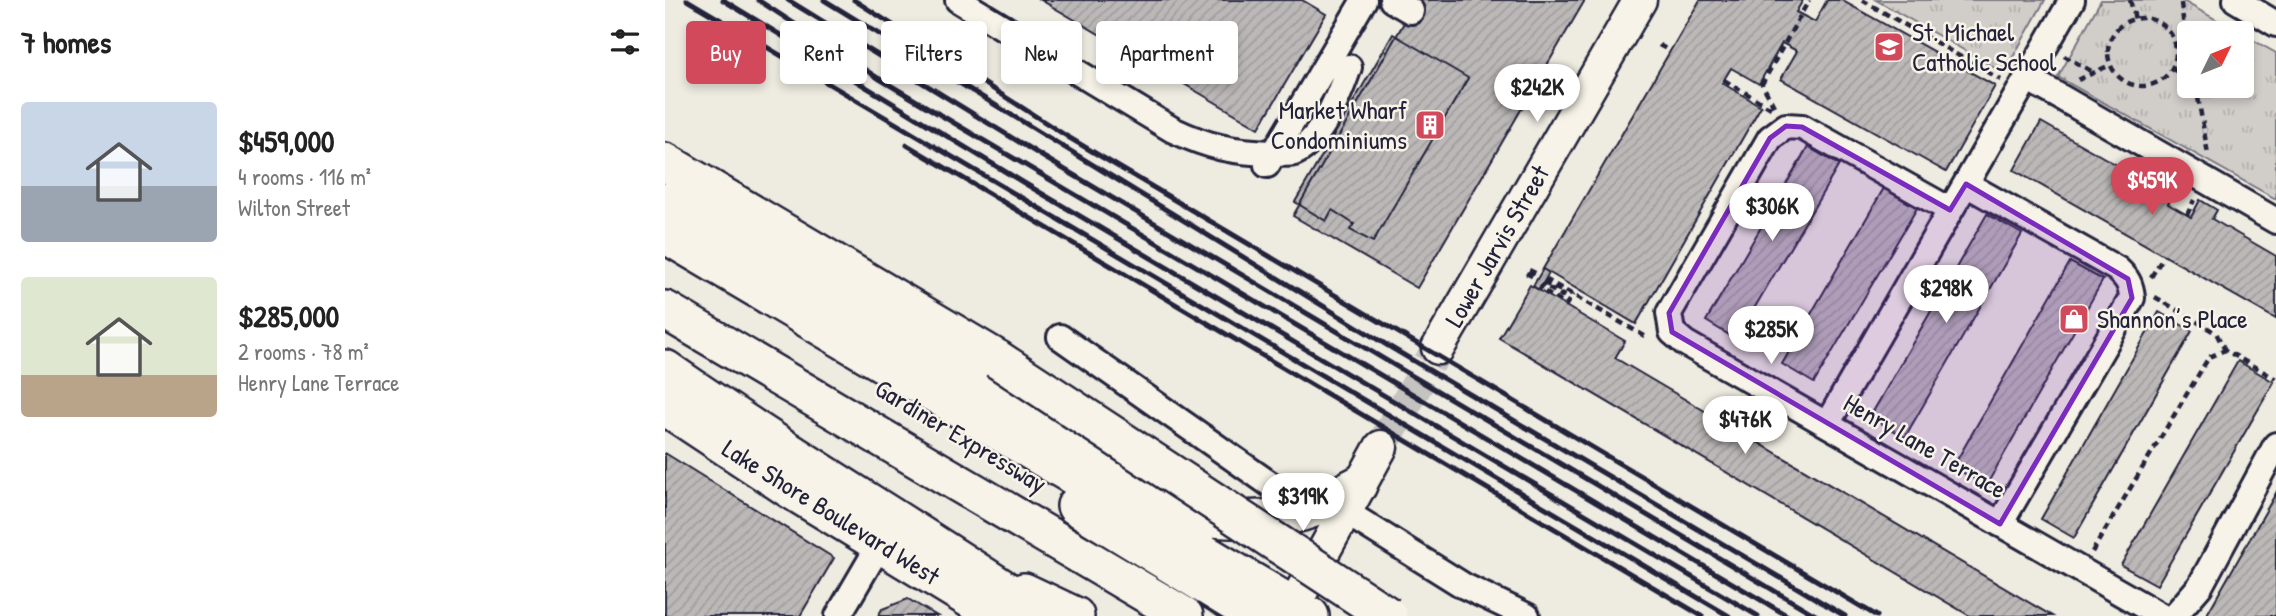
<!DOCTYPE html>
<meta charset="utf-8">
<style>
body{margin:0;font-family:"Patrick Hand",sans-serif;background:#f6f6f6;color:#222;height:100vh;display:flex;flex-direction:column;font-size:26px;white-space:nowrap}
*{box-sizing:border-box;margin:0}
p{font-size:23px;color:#767676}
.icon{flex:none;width:38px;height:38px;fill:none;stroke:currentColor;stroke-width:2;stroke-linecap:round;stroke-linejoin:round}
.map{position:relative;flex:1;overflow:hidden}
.panel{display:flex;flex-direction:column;background:#fff;width:665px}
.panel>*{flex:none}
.top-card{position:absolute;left:21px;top:21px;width:665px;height:63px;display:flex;gap:14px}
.needle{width:46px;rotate:47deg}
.buttons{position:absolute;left:1512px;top:21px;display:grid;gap:14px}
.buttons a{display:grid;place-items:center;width:77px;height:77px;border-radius:7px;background:#fff;box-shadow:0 4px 10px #0003;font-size:35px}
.price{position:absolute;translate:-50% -60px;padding:0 16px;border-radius:24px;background:#fff;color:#222;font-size:23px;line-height:46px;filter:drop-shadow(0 2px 4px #0008)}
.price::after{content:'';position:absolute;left:50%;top:42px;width:21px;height:16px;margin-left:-10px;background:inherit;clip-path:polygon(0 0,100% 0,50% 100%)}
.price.current{background:#d1495b;color:#fff}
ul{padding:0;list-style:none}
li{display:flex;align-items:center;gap:21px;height:175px;padding:0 21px}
li span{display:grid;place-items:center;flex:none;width:196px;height:140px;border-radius:7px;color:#555}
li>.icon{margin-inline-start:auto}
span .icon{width:84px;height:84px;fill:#fffc;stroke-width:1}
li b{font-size:30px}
h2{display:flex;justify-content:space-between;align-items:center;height:84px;padding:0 21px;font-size:30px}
.tag{padding:0 24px;border-radius:7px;background:#fff;box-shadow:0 4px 10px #0003;font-size:24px;line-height:63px}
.tag.current{background:#d1495b;color:#fff}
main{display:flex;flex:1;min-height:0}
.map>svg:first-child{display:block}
</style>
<main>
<section class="panel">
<h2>7 homes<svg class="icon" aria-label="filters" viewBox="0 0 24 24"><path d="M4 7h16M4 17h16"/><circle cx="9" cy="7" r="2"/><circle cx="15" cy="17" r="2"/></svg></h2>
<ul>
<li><span style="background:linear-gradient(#c9d6e8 60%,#9aa5b1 0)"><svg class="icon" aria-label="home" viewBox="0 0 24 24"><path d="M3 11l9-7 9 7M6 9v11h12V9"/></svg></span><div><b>$459,000</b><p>4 rooms · 116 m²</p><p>Wilton Street</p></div></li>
<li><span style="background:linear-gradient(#dfe7d0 70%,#b9a48a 0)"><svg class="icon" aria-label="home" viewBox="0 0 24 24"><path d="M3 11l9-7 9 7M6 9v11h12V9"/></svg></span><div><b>$285,000</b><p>2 rooms · 78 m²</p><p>Henry Lane Terrace</p></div></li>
</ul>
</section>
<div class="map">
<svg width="1611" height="616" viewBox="0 0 1611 616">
<defs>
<pattern id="park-tufts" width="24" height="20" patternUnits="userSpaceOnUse" patternTransform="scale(1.75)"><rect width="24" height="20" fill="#d1cdc9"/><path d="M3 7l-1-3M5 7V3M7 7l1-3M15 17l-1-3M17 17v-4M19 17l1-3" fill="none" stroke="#b3b0ae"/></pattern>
<pattern id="building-hatch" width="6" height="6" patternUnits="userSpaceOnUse" patternTransform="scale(1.75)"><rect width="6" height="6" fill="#bbb8b7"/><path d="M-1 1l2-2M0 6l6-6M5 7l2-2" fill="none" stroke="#a09e9e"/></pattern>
</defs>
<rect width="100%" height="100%" fill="#eeebe1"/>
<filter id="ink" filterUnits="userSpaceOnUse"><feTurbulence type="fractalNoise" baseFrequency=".0143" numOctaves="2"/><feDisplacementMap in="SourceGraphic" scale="14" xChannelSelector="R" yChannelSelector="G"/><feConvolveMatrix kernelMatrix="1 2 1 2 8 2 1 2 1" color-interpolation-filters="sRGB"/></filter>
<g filter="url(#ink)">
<path fill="url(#park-tufts)" stroke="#7a7882" stroke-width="2" d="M 1211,0 L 1380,0 L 1339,73 Z
M 1436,0 L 1516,0 L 1575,33 L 1524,33 L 1524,86 L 1577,86 L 1577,34 L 1611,53 L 1611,199 L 1393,77 Z"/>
<path fill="url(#building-hatch)" stroke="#22223b" stroke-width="2" d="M 376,0 L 637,0 L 661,14 L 594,128 Z
M 752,0 L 920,0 L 752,288 L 628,216 Z
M 1035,0 L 1138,0 L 1131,12 L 1150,22 L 1162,0 L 1176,0 L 1330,86 L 1281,172 L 1116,79 L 1132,51 L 1117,43 L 1094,84 L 1066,68 L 1057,83 L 1096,106 L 971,324 L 878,269 Z
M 728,34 L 803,78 L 708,242 L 685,230 L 689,224 L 667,210 L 661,221 L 630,202 Z
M 1376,122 L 1489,186 L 1494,177 L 1513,187 L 1503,204 L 1526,217 L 1535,200 L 1552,210 L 1547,219 L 1611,256 L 1611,319 L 1349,170 Z
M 1143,147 L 1174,165 L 1071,339 L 1041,321 Z
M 1219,188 L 1252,208 L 1149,383 L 1117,364 Z
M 1322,214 L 1357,234 L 1240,437 L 1205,417 Z
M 1405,262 L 1438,280 L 1321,486 L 1288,467 Z
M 878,269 L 884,273 L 874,290 L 868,286 Z
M 865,285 L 960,341 L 950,358 L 1387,616 L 1305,616 L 834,338 Z
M 1494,312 L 1527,331 L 1409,538 L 1376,519 Z
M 1573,361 L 1609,382 L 1492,585 L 1456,565 Z
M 0,453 L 169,558 L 135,616 L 0,616 Z
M 1611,493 L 1611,616 L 1541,616 Z
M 243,599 L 272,616 L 213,616 L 217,609 Z"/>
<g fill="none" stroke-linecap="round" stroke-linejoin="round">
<path stroke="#c5c3c0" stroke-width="32" stroke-dasharray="32 16" stroke-linecap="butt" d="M 716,447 L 773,348"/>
<g stroke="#22223b" stroke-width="30">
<path id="minor" d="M 293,0 L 508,130 C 544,147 568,152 607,153 C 614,153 623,155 629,153 C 656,142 675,93 684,67
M 727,0 L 746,11
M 1571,0 L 1611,24
M 1362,78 L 1611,221
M 602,165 L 699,0
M 1301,184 L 1452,269 C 1462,278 1466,284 1467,298 L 1335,524
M 1285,210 L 1137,127 L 1121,126 L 1105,138 L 1004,313 L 1007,332 L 1020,343 L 1496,616
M 395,337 L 642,510
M 1162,424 L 1407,0
M 679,511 L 799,586 L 862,616
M 173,616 L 215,544
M 1509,616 L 1535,586 L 1611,445"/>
</g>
<g stroke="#22223b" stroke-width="37">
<path id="major" d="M 773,348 L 975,0
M 623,616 L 716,447"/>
</g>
<g stroke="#22223b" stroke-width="42">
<path id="highway" d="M 0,162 L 332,359
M 0,202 L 365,415 L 491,497
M 0,234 L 645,616
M 0,310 L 519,616
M 0,369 C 124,456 254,531 379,616
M 0,406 L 125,489 L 333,616
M 411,506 L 591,616
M 519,515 C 562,520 608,524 649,508 C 664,502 679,492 693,485
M 359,592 L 410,616"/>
</g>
<path stroke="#22223b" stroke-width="4.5" stroke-dasharray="7 5" stroke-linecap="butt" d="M 1197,0 L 1336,80
M 1465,0 L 1470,19
M 1516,3 L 1519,27 L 1524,37
M1443 52a34 34 0 1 1 68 0a34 34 0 1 1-68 0Z
M 994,45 L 1005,51
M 1399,56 L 1428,72
M 1506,68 L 1524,79
M 1059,80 L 1106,108
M 1413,80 L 1445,65
M 1531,86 L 1543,154
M 1109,106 L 1097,84 L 1144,0
M 1522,215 L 1529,200
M 864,270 L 874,275
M 861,273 L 872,279
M 1486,277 L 1499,256
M 880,279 L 983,338
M 878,283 L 899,292 L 897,296 L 878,285 L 875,289 L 901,305 L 908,294
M 1490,297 L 1551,333 L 1560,350
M 1427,552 L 1544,357 L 1560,350 L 1611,379"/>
<use href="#minor" stroke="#f7f3e8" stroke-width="24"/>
<use href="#major" stroke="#f7f3e8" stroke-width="32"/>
<use href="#highway" stroke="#f7f3e8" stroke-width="37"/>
<path stroke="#22223b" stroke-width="5" d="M 22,0 L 1064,616
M 58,0 L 359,183 L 1093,616
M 93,0 L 213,78 L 1123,616
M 123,0 L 380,158 L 1152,616
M 159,0 L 725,347 L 1180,616
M 189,0 L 403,137 L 1212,616
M 242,145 L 1037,616"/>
<g stroke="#22223b" stroke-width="42" stroke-linecap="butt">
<path id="highway-bridge" d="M 332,359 L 723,616"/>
</g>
<use href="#highway-bridge" stroke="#f7f3e8" stroke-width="37"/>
</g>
</g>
<path fill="#7b2cbf" fill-opacity="0.2" stroke="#7b2cbf" stroke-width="5" stroke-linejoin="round" d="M 1121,126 L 1137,127 L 1285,210 L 1301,184 L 1463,279 L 1467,298 L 1335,524 L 1007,332 L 1004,313 L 1105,138 Z"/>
<defs>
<g id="school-square" transform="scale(1.575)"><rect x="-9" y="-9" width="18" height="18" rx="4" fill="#d1495b" stroke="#f7f3e8"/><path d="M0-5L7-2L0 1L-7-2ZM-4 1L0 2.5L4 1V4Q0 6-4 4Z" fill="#fff"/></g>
<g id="building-square" transform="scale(1.575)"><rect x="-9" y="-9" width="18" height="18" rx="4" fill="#d1495b" stroke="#f7f3e8"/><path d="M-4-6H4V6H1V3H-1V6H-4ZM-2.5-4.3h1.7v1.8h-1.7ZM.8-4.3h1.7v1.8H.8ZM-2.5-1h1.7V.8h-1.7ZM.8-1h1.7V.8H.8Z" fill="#fff"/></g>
<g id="shop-square" transform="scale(1.575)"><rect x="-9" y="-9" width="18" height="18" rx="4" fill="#d1495b" stroke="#f7f3e8"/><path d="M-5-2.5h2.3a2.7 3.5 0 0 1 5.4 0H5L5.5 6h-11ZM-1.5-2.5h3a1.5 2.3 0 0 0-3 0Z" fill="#fff"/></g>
</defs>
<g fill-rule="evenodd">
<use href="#school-square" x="1224" y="47"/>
<use href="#building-square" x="765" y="125"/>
<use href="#shop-square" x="1409" y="319"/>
</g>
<g text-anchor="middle" stroke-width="5" stroke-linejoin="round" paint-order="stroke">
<g font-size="26" fill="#22223b" stroke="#f7f3e8" text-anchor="start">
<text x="1247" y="41">St. Michael<tspan x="1247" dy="30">Catholic School</tspan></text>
<text x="742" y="119" text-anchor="end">Market Wharf<tspan x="742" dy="30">Condominiums</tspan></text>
<text x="1432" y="328">Shannon’s Place</text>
</g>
<g font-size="26" fill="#22223b" stroke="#f7f3e8">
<text transform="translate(832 246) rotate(-60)" y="9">Lower Jarvis Street</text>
<text transform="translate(296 436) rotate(31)" y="9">Gardiner Expressway</text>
<text transform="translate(1260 446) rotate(30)" y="9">Henry Lane Terrace</text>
<text transform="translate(166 512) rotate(32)" y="9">Lake Shore Boulevard West</text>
</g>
</g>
</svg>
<div class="buttons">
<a><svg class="needle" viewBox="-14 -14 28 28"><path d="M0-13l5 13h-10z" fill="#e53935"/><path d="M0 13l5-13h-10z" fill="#767676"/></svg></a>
</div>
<b class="price" style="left:872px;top:124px">$242K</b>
<b class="price current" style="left:1487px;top:217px">$459K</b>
<b class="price" style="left:1107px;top:243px">$306K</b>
<b class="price" style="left:1281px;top:325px">$298K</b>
<b class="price" style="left:1106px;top:366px">$285K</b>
<b class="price" style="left:1080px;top:456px">$476K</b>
<b class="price" style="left:638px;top:533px">$319K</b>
<div class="top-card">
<a class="tag current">Buy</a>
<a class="tag">Rent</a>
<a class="tag">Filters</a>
<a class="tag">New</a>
<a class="tag">Apartment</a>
</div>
</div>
</main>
